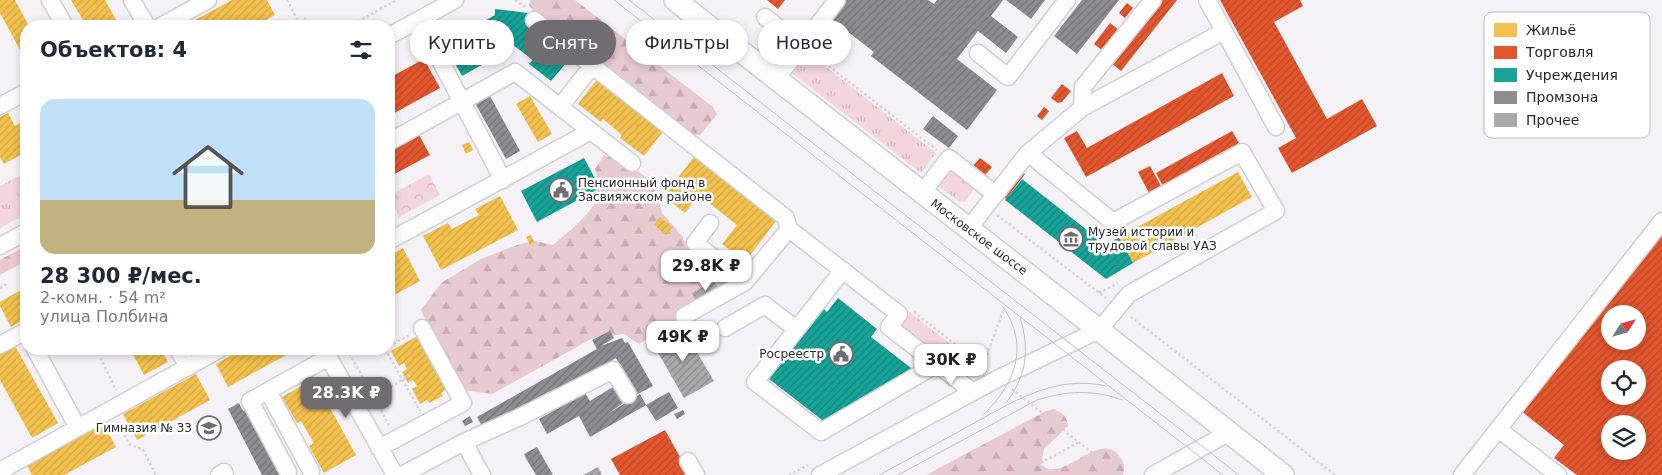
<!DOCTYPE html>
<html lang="ru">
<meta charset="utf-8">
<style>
body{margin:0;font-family:"DejaVu Sans",sans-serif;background:#f2f2f3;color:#1f2937;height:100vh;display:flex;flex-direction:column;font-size:19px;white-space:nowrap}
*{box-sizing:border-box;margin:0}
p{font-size:16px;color:#747a83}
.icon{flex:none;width:28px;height:28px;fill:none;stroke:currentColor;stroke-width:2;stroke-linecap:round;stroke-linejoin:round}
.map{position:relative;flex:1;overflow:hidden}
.side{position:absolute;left:20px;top:20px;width:375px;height:335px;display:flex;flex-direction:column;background:#fff;border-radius:20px;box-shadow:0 2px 8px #0003}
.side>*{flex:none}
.guide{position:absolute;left:410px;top:20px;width:475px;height:45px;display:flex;gap:10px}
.needle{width:32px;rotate:54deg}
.buttons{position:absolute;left:1601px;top:305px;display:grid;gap:10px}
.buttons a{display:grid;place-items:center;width:45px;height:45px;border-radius:50%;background:#fff;box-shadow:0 2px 8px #0003;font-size:25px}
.price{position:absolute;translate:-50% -42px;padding:0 11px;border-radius:10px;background:#fff;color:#222;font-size:16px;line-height:32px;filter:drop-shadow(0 1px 2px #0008)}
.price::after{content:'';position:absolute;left:50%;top:30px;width:15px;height:11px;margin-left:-8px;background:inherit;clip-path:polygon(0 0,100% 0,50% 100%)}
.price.active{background:#6f6d71;color:#fff}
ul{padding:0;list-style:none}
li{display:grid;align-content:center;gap:10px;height:265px;padding:0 20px}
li+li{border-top:1px solid #e0e1e3}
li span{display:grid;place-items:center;height:155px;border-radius:15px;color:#555}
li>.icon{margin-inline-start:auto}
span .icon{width:90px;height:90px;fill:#fffc;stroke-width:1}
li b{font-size:21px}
h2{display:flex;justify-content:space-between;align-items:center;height:60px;padding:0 20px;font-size:21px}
.chip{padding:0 18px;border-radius:22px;background:#fff;box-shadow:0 2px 8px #0003;font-size:18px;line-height:45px}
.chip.active{background:#6f6d71;color:#fff}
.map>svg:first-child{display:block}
</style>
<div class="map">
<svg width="1662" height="475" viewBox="0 0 1662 475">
<defs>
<pattern id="grass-tufts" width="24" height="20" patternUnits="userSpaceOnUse" patternTransform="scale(1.25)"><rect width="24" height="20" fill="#f2d6dc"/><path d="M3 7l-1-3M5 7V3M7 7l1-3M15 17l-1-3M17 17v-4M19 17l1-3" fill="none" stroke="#d0b8bd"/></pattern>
<pattern id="forest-firs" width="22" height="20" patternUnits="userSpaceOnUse" patternTransform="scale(1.25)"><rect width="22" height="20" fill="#e8cad1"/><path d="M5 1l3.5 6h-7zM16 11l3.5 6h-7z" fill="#c7adb3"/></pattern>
<pattern id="park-crowns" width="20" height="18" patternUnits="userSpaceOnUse" patternTransform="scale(1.25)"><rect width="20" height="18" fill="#f2d6dc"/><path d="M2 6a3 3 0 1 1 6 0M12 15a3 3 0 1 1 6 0" fill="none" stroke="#d0b8bd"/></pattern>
<pattern id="homes-hatch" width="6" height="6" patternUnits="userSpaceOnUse" patternTransform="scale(1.25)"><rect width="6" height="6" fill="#f2c14e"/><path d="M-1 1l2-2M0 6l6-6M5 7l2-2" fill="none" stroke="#d0a644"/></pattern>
<pattern id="shops-hatch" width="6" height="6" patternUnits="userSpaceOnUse" patternTransform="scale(1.25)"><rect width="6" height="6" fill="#e4572e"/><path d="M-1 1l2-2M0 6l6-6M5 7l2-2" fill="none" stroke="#b94827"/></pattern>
<pattern id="public-hatch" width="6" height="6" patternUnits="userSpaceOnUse" patternTransform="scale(1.25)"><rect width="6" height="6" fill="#17a398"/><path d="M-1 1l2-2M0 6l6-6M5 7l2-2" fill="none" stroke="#15857c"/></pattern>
<pattern id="industry-hatch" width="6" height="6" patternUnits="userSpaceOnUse" patternTransform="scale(1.25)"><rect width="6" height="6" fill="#8d8d92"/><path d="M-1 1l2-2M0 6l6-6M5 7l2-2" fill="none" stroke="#737377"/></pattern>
<pattern id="building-hatch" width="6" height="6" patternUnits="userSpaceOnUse" patternTransform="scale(1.25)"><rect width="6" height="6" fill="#aaaaad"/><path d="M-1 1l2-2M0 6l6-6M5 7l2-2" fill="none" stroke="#8a8a8d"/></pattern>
</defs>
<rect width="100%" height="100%" fill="#f4f1f7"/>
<path fill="url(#grass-tufts)" d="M 807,52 L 936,153 L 921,173 L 791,72 Z
M 950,164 L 977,185 L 965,202 L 960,202 L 935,184 Z
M 26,172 L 26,214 L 0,228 L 0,186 Z
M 908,311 L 975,363 L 961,372 L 898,323 Z"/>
<path fill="url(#forest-firs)" d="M 531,0 L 575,0 L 713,107 L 717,114 L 715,117 L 700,135 L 692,134 L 532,9 L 529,5 Z
M 604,155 L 625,162 L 654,183 L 662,213 L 683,237 L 683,240 L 731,284 L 690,316 L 668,326 L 639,344 L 624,334 L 593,338 L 492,394 L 463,390 L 437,346 L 421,310 L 441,283 L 481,259 L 520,244 L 535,241 L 553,245 C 564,236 592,213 596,200 C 599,190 598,179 595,169 Z
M 26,246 L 26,261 L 0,275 L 0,260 Z
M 1054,409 C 1063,413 1067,416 1068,426 L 1044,449 L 1041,465 C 1044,466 1046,468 1048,469 C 1073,473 1104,428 1122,460 C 1124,465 1125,470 1123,475 L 926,475 L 1046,411 Z"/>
<path fill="url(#park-crowns)" d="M 429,174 L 440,195 L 399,217 L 389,196 Z"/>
<path fill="url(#homes-hatch)" d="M 0,0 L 15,0 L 29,26 L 26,26 L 26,61 L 0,13 Z
M 71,0 L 105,0 L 119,25 L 82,26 L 79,22 L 83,20 Z
M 232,0 L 267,0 L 275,15 L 255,26 L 184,26 Z
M 506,44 L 511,52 L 495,61 L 490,53 Z
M 599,77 L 665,129 L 644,156 L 620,138 L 622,135 L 603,119 L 601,122 L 578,104 Z
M 530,96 L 552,134 L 538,142 L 516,104 Z
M 8,113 L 15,126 L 26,120 L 26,152 L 4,164 L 0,157 L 0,117 Z
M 469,142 L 473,150 L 466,154 L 462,145 Z
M 697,153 L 779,217 L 745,262 L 722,244 L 737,225 L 699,195 L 685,213 L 664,196 Z
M 1238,172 L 1252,197 L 1133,263 L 1119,237 Z
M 500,196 L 518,230 L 441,270 L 423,236 L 448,223 L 452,229 L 479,215 L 475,209 Z
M 660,217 L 673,227 L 666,235 L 654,225 Z
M 531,235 L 535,243 L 530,245 L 526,237 Z
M 403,248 L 420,281 L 389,298 L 389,256 Z
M 26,287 L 26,318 L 11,327 L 0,306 L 0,302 Z
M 421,334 L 450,387 L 441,393 L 443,396 L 429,403 L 427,400 L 420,404 L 412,389 L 417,386 L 413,380 L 408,383 L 402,372 L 407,369 L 404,363 L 399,366 L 391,351 Z
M 14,344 L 58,423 L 32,438 L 0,380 L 0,352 Z
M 130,349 L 161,349 L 168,362 L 144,375 Z
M 242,349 L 297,349 L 228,387 L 216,364 Z
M 196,374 L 210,400 L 137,440 L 123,414 Z
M 314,379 L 356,455 L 324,473 L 309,446 L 314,443 L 301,421 L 297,423 L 282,397 Z
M 103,423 L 116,447 L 64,475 L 32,475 L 27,465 Z"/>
<path fill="url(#shops-hatch)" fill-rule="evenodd" d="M 767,0 L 785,0 L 778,9 Z
M 1159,0 L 1177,0 L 1121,71 L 1110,62 Z
M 1220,0 L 1300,0 L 1303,6 L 1274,22 L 1327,119 L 1362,99 L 1377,126 L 1292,173 L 1278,148 L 1296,138 Z
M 1127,3 L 1133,8 L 1125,18 L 1119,13 Z
M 1110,23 L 1119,30 L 1103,51 L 1094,44 Z
M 424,59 L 440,88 L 389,116 L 389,78 Z
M 1222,73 L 1234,96 L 1086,177 L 1064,138 L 1077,131 L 1087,148 Z
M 1062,84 L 1071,91 L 1062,102 L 1058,103 L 1051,98 Z
M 1044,107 L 1049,111 L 1042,120 L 1037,116 Z
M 1232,131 L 1239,143 L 1163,186 L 1156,173 Z
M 419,135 L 430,155 L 389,177 L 389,152 Z
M 980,158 L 992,167 L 985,175 L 973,166 Z
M 1150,166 L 1161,186 L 1149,193 L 1138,172 Z
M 1018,169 L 1025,174 L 1006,199 L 999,193 Z
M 1662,232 L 1662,475 L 1577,475 L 1554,458 L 1564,445 L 1520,410 ZM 1610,314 L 1638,314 L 1638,341 L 1610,341 ZM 1610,369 L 1638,369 L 1638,396 L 1610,396 ZM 1610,424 L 1638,424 L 1638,451 L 1610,451 Z
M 665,430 L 690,475 L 620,475 L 611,459 Z"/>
<path fill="url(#public-hatch)" d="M 495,9 L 528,13 L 528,21 L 572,56 L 551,81 L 529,64 L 533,60 L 513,45 L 506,44 L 484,57 L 487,62 L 462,76 L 444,44 L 495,15 Z
M 584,158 L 600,188 L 537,222 L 521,191 Z
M 1022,179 L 1106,245 L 1119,237 L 1133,263 L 1106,279 L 1005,200 Z
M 838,298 L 877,329 L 871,337 L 915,371 L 826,423 L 769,379 L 824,309 L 827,312 Z"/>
<path fill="url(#industry-hatch)" d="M 843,0 L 928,0 L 934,4 L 937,0 L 1003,0 L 991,16 L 1018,37 L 1006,53 L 978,31 L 957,59 L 997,90 L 967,130 L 871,56 L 874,52 L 830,18 Z
M 1006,0 L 1045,0 L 1031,19 Z
M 1082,0 L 1119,0 L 1077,54 L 1054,36 Z
M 825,25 L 838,35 L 829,46 L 817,37 Z
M 490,96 L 520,151 L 506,159 L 475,103 Z
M 933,116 L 958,136 L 949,148 L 923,129 Z
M 610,331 L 614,338 L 601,346 L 622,338 L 625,343 L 628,342 L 653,386 L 630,398 L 627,392 L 634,388 L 616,358 L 567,386 L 566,384 L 549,394 L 548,392 L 483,428 L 477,417 L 597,349 L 592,340 Z
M 613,387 L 623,403 L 609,413 L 640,394 L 646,405 L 669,392 L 678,408 L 656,421 L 646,405 L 590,437 L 579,416 L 547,434 L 539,419 L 585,393 L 590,401 Z
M 239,403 L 243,411 L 246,409 L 281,475 L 262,475 L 228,409 Z
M 683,410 L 685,414 L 677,419 L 674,414 Z
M 470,416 L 473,422 L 465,426 L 462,421 Z
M 537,447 L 553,475 L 536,475 L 527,460 L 524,454 Z"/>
<path fill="url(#building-hatch)" d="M 714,281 L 720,290 L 697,303 L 692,293 Z
M 682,327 L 714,381 L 684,398 L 653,344 Z
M 598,467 L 602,475 L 583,475 Z"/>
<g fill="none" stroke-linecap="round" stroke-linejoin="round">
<g stroke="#d0ced2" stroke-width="19">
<path id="minor" d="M 50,0 L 65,26
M 132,0 L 147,26
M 765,17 L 802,46
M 419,20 L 503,180
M 534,20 L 786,218 L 789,229 L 899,314 L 889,327 L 973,392
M 161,26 L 208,0
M 1224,31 L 1276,127
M 389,36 L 455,0
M 978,53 L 1008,77 L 1067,0
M 776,79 L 837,0
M 0,106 L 26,92
M 560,107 L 592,66
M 1082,108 L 1083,87 L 1153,0
M 389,142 L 515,72 L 632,163
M 1028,153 L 1082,108 L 1224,31 L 1207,0
M 922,193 L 949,158 L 995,194
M 710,223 L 695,243 L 745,282 L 789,229
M 389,241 L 591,131
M 0,246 L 26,232
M 843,270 L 755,382 L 821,432 L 937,364
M 684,316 L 745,282
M 725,328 L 765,305 L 796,329
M 0,345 L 26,331
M 35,349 L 78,428
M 178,349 L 188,367
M 324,349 L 395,475
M 268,391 L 250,401 L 288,472
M 1498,429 L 1558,475
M 464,442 L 482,475
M 379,448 L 463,403 L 422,328
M 688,461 L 696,475
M 0,471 L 220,349
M 311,471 L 268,391 L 329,357
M 219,475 L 224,472 L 225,475
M 402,475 L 464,442 L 520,417 L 613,370 L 628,395
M 820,475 L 999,378 L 1099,330 L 1129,294 L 1276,211 L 1242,152 L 1113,222 L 1028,153 L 968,229
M 1153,475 L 1228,433
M 1462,475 L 1662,221"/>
</g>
<g stroke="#d0ced2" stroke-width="24">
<path id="major" d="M 675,0 L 1099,330 L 1283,475"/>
</g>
<path stroke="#d5d4d5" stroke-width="2.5" stroke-dasharray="2.5 2.5" stroke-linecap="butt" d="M 287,0 L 298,21
M 515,0 L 526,8
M 304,18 L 315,26
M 349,26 L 397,0
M 813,54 L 937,150
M 997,215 L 1106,298
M 1193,230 L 1197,237
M 0,288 L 8,283
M 1099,293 L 1118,283
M 914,312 L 987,369
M 1131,317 L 1335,475
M 389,346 L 410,335
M 96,349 L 116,390
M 347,349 L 389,425
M 385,349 L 420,411
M 972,374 L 983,366 L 1003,311
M 1012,389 L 1120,475
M 373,396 L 411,375
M 117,422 L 129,444 L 143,450 L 156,475
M 789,475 L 808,465
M 1019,475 L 1079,442"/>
<use href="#minor" stroke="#fdfdfe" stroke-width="16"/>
<use href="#major" stroke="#fdfdfe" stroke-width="21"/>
<path stroke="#bfbfc0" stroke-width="1" d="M 614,0 L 1223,475
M 629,0 L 1239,475
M 1006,403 C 1027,375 1030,350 1020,317
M 984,414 C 1015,384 1030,346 1003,307
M 879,475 C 909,459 938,443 967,427 C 1011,403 1054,374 1106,386
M 898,475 L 1037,400 C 1066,391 1093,389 1122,400"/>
</g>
<defs>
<g id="civic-ring" transform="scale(1.25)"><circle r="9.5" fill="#fff" stroke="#6f6d71" stroke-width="1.5"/><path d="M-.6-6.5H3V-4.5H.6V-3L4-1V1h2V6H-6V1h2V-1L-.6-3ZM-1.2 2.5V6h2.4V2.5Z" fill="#6f6d71"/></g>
<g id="museum-ring" transform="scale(1.25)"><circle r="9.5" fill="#fff" stroke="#6f6d71" stroke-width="1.5"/><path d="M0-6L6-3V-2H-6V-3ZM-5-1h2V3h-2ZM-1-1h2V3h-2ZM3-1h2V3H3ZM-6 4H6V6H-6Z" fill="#6f6d71"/></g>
<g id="school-ring" transform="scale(1.25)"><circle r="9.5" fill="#fff" stroke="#6f6d71" stroke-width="1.5"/><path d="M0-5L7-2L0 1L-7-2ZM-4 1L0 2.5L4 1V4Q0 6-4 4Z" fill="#6f6d71"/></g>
</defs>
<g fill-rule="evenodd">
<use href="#civic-ring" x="561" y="190"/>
<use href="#museum-ring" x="1071" y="239"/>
<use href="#civic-ring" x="841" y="354"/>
<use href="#school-ring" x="209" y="428"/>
</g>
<g text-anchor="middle" stroke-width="5" stroke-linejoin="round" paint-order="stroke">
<g font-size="12" fill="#282629" stroke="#fff" text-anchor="start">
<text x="578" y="187">Пенсионный фонд в<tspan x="578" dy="14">Засвияжском районе</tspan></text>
<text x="1088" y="236">Музей истории и<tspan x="1088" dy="14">трудовой славы УАЗ</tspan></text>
<text x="824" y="358" text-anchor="end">Росреестр</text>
<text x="192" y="432" text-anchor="end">Гимназия № 33</text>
</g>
<g font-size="12" fill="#282629" stroke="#fff">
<text transform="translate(979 237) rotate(37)" y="4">Московское шоссе</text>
</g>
</g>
<rect x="1484" y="12" width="166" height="126" rx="8" fill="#fff" stroke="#bebebf" stroke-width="1"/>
<rect x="1494" y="23" width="23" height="14" fill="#f2c14e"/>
<rect x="1494" y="46" width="23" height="13" fill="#e4572e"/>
<rect x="1494" y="68" width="23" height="14" fill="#17a398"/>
<rect x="1494" y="91" width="23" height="13" fill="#8d8d92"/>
<rect x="1494" y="113" width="23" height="14" fill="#aaaaad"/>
<g font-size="14" fill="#282629">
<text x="1526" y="35">Жильё</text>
<text x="1526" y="57">Торговля</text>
<text x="1526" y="80">Учреждения</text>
<text x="1526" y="102">Промзона</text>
<text x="1526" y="125">Прочее</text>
</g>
</svg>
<div class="buttons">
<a><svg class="needle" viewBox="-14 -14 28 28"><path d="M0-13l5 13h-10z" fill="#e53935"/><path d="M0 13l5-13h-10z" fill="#747a83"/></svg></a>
<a><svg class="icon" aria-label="locate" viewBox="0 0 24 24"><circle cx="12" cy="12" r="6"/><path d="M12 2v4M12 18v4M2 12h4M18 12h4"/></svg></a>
<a><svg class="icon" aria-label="layers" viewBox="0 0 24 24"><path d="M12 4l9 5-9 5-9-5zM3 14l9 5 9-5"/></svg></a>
</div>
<b class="price" style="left:706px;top:292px">29.8K ₽</b>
<b class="price" style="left:683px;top:363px">49K ₽</b>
<b class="price" style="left:951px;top:386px">30K ₽</b>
<b class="price active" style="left:346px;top:419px">28.3K ₽</b>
<div class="guide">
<a class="chip">Купить</a>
<a class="chip active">Снять</a>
<a class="chip">Фильтры</a>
<a class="chip">Новое</a>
</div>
<section class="side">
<h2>Объектов: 4<svg class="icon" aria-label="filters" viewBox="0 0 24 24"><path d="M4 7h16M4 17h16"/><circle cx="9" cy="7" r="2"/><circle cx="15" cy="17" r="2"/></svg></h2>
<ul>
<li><span style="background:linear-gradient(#bfe0f5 65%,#c2b280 0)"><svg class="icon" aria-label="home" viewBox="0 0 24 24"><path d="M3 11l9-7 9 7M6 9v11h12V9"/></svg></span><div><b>28 300 ₽/мес.</b><p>2-комн. · 54 m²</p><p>улица Полбина</p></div></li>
</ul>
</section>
</div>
